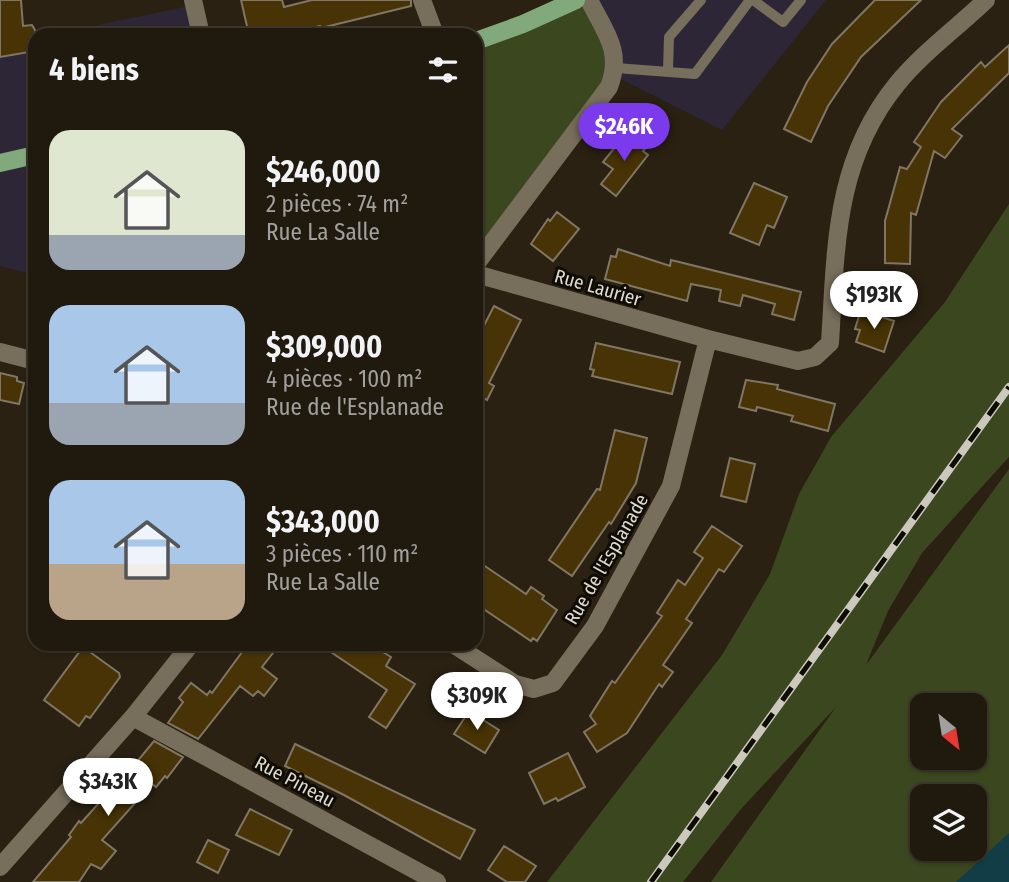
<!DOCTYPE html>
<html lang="fr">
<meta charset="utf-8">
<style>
body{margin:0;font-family:"Fira Sans Condensed",sans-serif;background:#282217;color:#f1f3f6;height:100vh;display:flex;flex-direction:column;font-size:26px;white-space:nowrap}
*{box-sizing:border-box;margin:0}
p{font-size:23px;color:#a2a09e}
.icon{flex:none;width:38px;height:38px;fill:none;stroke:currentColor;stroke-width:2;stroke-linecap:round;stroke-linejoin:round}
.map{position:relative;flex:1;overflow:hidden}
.panel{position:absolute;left:28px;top:28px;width:455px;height:623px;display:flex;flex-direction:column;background:#20190e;border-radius:21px;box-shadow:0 2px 5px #0004,0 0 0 2px #3d382e}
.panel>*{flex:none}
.needle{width:46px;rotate:150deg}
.fabs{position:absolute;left:910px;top:693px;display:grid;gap:14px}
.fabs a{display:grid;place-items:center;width:77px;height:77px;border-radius:14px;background:#20190e;box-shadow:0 2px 5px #0004,0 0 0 2px #3d382e;font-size:35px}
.price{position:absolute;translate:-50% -60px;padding:0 16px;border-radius:24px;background:#fff;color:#222;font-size:23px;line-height:46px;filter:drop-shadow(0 2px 4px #0008)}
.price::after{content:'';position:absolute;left:50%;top:42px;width:21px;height:16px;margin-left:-10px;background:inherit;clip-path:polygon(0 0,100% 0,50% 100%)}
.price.on{background:#7c3aed;color:#fff}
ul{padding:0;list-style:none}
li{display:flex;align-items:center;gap:21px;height:175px;padding:0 21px}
li span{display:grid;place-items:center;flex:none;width:196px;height:140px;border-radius:21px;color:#555}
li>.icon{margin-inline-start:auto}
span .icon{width:84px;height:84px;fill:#fffc;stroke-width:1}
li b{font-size:30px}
h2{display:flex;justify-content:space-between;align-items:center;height:84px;padding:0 21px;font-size:30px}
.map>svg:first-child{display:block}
</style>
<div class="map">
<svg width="1009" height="882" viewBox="0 0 1009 882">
<rect width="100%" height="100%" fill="#2a2112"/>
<path fill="#2d2636" d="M 589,0 L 826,0 L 722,130 L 615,76 Z
M 194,5 L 201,35 L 50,35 Z
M 35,38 L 35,275 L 0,266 L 0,45 Z"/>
<path fill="#3b471e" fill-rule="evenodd" d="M 589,0 L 616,68 L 490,242 L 476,239 L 476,41 Z
M 1009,204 L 1009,457 L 922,553 L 888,611 L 866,665 L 1009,469 L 1009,882 L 711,882 L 836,707 L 741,809 L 683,882 L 547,882 L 722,655 L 770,574 L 799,494 L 831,437 L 945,302 ZM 922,705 L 975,705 L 975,758 L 922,758 ZM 922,796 L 975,796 L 975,849 L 922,849 Z"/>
<path fill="#123d46" d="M 1009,833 L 1009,882 L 956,882 Z"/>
<path fill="#473305" stroke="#807664" stroke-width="2" d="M 0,0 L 21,0 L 23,26 L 32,25 L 35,30 L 35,51 L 0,57 Z
M 241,0 L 282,0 L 284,7 L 312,0 L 411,0 L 411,6 L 321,28 L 320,26 L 281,35 L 249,35 Z
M 875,0 L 921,0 L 861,57 L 828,106 L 811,142 L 784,129 L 807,82 L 832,44 Z
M 1009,45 L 1009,73 L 952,129 L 962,136 L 945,158 L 934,151 L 916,215 L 911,213 L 910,264 L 885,263 L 885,221 L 900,167 L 907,169 L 921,147 L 914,142 L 941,102 L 981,62 L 985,67 Z
M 632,133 L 648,145 L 643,151 L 648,155 L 616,196 L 601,184 L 613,169 L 603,162 L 624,136 L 627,139 Z
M 754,183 L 787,197 L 774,228 L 767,225 L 759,245 L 730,233 Z
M 557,212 L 579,229 L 553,261 L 531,244 L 548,219 L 550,221 Z
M 618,249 L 670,266 L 671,260 L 801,292 L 794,320 L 772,314 L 775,304 L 743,295 L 740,306 L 719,301 L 721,290 L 691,284 L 687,301 L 605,279 L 611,256 L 616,257 Z
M 494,306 L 521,320 L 489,383 L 494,386 L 487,400 L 482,397 L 476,408 L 476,341 Z
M 866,312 L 894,321 L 884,352 L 856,342 L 860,330 L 855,329 L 860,313 L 865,314 Z
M 596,343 L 680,362 L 672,394 L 592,376 L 594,370 L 590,369 Z
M 0,373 L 17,377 L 17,381 L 24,383 L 19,404 L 0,400 Z
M 746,380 L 778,385 L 777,389 L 835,404 L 828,431 L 791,421 L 793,416 L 757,407 L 756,411 L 739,407 Z
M 615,430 L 647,438 L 636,483 L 611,524 L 609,522 L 572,576 L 549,560 L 597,489 L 600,490 Z
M 730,458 L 755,464 L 746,502 L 721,496 Z
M 712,526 L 742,546 L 724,572 L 719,569 L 686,619 L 692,623 L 663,665 L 673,672 L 662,687 L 659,684 L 627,733 L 597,752 L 584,732 L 596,724 L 590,716 L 612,681 L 615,683 L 662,616 L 657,613 L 678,580 L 685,585 L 703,558 L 694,552 Z
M 476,560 L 526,594 L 531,587 L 544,596 L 542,599 L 557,610 L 537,641 L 533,638 L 531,641 L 476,604 Z
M 248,644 L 280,644 L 262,667 L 277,679 L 264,696 L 258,691 L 253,696 L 240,686 L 198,739 L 168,723 L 183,702 L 179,698 L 191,683 L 207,695 L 210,691 L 212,693 Z
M 319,644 L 370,644 L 391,657 L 386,666 L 415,684 L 386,728 L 369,717 L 387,690 Z
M 83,647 L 119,673 L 120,677 L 90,718 L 86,716 L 79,726 L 44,700 Z
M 469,711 L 499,730 L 485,753 L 454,734 Z
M 154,741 L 183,757 L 167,778 L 165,776 L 156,787 L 152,784 L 102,840 L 116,851 L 101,869 L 91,864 L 79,882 L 33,882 L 71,837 L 69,835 L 79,821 L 81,823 L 116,784 L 117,786 Z
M 295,744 L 475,830 L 460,859 L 344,795 L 285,766 Z
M 568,753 L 585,787 L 558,801 L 556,798 L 544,804 L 529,773 Z
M 250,809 L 292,830 L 279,855 L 236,835 Z
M 208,840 L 229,850 L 218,873 L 197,862 Z
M 504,846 L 536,866 L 525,882 L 507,882 L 488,870 Z"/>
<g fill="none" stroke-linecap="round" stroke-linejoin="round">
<path stroke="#786e5c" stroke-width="10" d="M 753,0 L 783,22 L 801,0
M 616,68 L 695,74 L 750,0
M 668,71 L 669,37 L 701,0"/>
<path stroke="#786e5c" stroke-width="18" d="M 193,0 L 201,35
M 422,0 L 435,35
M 476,264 L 609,87 C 623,51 605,32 589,0
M 476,274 L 708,339 L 798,361 L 815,357 L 830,343 C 836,249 834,161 897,84 C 921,54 958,27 986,0
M 0,352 L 35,361
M 453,644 L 515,684 L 534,689 L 553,683 L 595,626 L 671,486 L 708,339
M 133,717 L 437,882
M 0,867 L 133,717 L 191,644"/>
<path stroke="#82a97c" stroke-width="18" d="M 476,41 L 523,24 L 576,0
M 0,163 L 35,155"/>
<g stroke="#cdc8bd" stroke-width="8">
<path id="rail" d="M 651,882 L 1009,387"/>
</g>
<use href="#rail" stroke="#0f0c06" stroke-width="5" stroke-dasharray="16" stroke-linecap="butt"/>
</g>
<g text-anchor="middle" stroke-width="6" stroke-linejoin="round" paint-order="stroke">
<g font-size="19" fill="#e0dbd1" stroke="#0f0c06">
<text transform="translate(598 287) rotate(16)" y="7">Rue Laurier</text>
<text transform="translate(606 559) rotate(-60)" y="7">Rue de l'Esplanade</text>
<text transform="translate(295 781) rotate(28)" y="7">Rue Pineau</text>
</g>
</g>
</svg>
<div class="fabs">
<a><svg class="needle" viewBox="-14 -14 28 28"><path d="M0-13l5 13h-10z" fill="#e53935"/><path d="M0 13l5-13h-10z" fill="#a2a09e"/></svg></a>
<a><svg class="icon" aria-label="layers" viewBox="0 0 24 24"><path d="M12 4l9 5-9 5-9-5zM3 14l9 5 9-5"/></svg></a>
</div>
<b class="price on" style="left:624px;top:163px">$246K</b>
<b class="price" style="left:874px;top:331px">$193K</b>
<b class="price" style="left:477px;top:732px">$309K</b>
<b class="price" style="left:108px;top:818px">$343K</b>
<section class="panel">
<h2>4 biens<svg class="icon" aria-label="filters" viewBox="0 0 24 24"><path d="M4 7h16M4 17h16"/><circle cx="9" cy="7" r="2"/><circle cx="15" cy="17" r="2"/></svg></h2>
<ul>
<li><span style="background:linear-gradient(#dfe7d0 75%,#9aa5b1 0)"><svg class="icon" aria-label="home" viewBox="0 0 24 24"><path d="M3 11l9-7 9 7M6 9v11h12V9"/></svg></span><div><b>$246,000</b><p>2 pièces · 74 m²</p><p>Rue La Salle</p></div></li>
<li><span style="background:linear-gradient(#a9c7e8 70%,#9aa5b1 0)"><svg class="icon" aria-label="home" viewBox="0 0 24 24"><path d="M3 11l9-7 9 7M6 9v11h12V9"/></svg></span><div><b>$309,000</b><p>4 pièces · 100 m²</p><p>Rue de l'Esplanade</p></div></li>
<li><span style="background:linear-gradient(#a9c7e8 60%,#b9a48a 0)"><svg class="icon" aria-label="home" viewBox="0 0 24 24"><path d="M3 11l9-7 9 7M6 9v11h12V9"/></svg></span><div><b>$343,000</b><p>3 pièces · 110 m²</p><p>Rue La Salle</p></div></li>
</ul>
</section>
</div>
